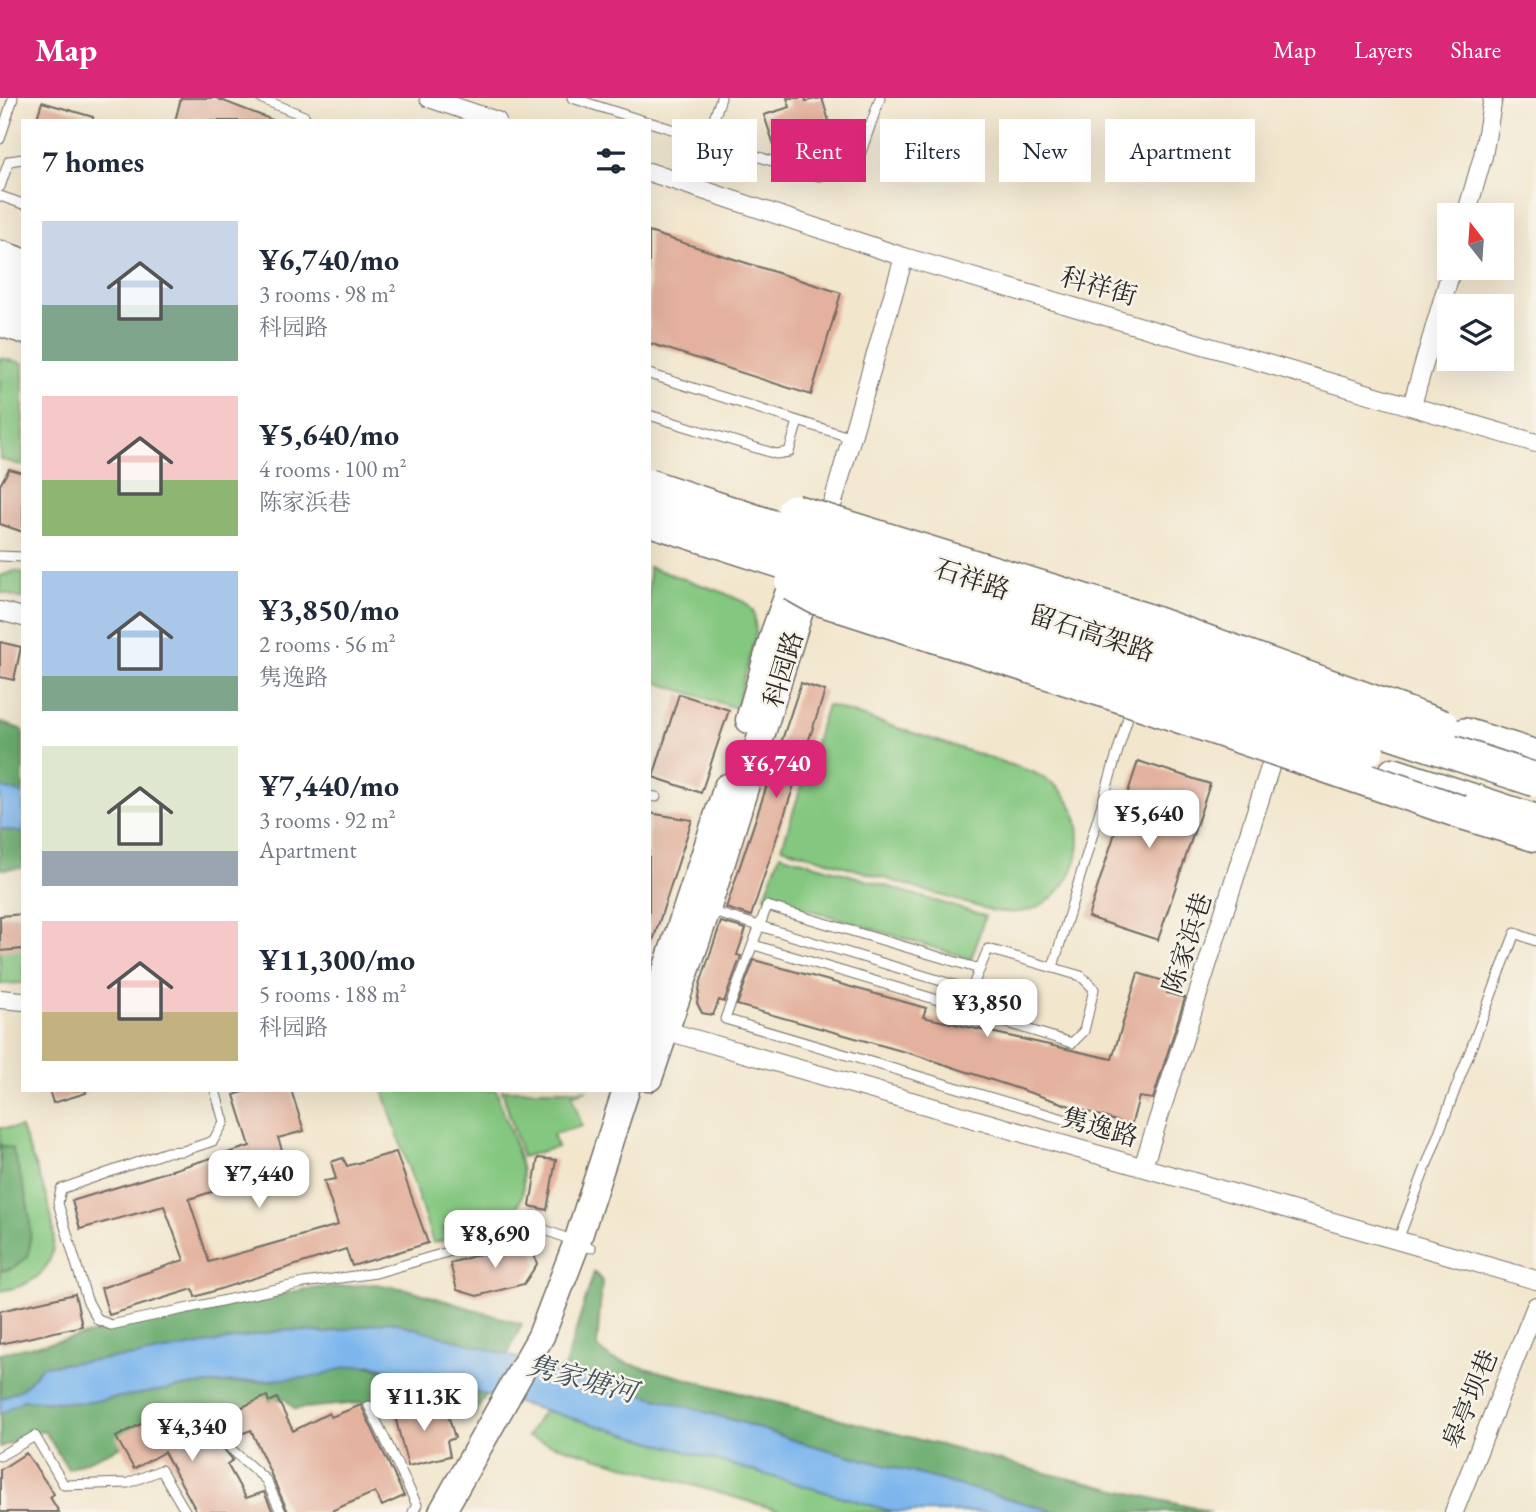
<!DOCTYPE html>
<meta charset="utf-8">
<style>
body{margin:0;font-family:"EB Garamond","Noto Serif SC",serif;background:#f2f2f3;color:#1f2937;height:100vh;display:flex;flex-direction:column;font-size:26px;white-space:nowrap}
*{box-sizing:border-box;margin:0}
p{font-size:23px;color:#747a83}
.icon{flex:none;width:38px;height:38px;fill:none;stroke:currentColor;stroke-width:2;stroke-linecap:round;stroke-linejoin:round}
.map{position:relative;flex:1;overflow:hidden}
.panel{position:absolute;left:21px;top:21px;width:630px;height:973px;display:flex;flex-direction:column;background:#fff;border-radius:0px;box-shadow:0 7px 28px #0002}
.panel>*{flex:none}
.top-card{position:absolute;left:672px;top:21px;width:665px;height:63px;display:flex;gap:14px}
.needle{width:46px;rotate:343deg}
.buttons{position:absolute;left:1437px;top:105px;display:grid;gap:14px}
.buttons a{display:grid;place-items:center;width:77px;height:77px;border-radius:0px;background:#fff;box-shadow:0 7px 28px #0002;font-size:35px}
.price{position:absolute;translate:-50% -60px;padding:0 16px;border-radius:14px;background:#fff;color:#222;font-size:23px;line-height:46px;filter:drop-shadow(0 2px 4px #0008)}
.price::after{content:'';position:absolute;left:50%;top:42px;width:21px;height:16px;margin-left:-10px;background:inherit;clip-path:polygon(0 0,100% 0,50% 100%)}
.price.active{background:#db2777;color:#fff}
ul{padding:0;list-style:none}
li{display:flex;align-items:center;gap:21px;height:175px;padding:0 21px}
li span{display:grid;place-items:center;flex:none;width:196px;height:140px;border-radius:0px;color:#555}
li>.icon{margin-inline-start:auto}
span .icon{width:84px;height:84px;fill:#fffc;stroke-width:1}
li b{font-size:30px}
h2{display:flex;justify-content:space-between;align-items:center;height:84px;padding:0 21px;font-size:30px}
.pill{padding:0 24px;border-radius:0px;background:#fff;box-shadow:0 7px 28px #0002;font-size:24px;line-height:63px}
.pill.active{background:#db2777;color:#fff}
header{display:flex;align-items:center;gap:42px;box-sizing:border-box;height:98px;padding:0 35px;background:#db2777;color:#fff}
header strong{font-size:33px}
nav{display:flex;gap:38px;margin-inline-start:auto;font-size:24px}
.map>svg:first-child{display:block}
</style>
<header>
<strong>Map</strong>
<nav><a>Map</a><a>Layers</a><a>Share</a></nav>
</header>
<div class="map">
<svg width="1536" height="1414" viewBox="0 0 1536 1414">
<rect width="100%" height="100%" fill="#f7f3e8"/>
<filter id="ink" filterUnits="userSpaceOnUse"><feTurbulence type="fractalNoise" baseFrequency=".0143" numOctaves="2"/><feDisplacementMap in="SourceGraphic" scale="14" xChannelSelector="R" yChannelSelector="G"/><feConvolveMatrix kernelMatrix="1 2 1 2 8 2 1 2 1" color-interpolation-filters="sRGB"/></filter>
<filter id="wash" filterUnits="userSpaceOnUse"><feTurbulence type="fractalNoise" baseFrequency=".00686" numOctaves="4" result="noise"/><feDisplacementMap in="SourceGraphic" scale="28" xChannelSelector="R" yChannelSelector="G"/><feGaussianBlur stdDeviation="1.57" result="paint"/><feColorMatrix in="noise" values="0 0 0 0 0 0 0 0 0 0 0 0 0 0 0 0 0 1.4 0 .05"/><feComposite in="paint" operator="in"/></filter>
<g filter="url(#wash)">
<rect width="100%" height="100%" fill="#f2e6cd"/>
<path fill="#84c780" stroke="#587956" stroke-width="2" d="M 0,260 L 23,265 L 23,368 L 0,361 Z
M 649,469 L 722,494 L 746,505 L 754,515 L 756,535 L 736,610 L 649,582 Z
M 15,473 L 23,475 L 23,501 L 0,494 L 0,478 Z
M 827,607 L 1033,674 C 1046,681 1058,687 1067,700 C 1093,740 1075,796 1030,812 C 1017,816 1005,814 992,813 L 782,749 Z
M 780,756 L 985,818 L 971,861 L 765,798 Z
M 23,820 L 23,885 L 0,886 L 0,822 Z
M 383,992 L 496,992 C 504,1019 518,1048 522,1075 C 531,1125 481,1135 444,1131 L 447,1141 L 433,1145 Z
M 502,992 L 587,992 L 572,997 L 582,1028 L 553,1036 L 557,1049 L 522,1059 Z
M 0,1030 L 21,1030 C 40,1087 94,1179 0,1193 Z
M 544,1312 L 894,1414 L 785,1414 L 527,1339 Z"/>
<path fill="#6bac6e" stroke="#4b6c4c" stroke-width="2" d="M 0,624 L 23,632 L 23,770 L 0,771 Z
M 0,1047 L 12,1050 C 23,1087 36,1120 28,1159 L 11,1171 L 0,1173 Z
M 594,1174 L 602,1183 L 597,1249 L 611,1261 L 1054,1377 L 1211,1414 L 1057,1414 L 799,1344 L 746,1326 L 563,1274 Z
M 374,1186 L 407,1191 L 522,1226 L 507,1258 L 390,1223 L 326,1235 L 285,1232 L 137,1258 L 43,1268 L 22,1291 L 0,1301 L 0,1255 L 306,1191 Z
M 359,1266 L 486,1297 L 473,1318 L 411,1300 L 295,1311 L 284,1300 L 169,1328 L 68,1371 L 44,1332 L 0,1349 L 0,1316 L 23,1302 L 83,1305 L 194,1287 L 268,1283 Z"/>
<path fill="#7cb6ed" stroke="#54708c" stroke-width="2" d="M 0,689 L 23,695 L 23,735 L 0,731 Z
M 390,1223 L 746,1326 L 799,1344 L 1057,1414 L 894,1414 L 544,1312 L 372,1267 L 347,1269 L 314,1279 L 194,1287 L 83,1305 L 23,1302 L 0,1316 L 0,1301 L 22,1291 L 43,1268 L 137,1258 L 285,1232 L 326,1235 Z"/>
<g id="blocks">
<path fill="#e3b19d" d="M 181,0 L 216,0 L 275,23 L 175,23 Z
M 787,0 L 805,0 L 806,3 L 822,0 L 831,30 L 774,47 L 764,17 L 790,9 Z
M 42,4 L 93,19 L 93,23 L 36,23 Z
M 649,134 L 841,195 L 811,297 L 649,245 Z
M 9,371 L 23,375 L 23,434 L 0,426 L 0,387 Z
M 0,544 L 21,549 L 14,582 L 0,579 Z
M 801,585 L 825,593 L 751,818 L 726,810 Z
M 679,596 L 729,612 L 701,695 L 653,679 Z
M 1138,663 L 1210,686 L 1158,842 L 1088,819 Z
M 649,715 L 692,722 L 652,846 L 649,846 Z
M 23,816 L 23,851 L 0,853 L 0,818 Z
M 721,824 L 746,831 L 737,857 L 741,858 L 724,904 L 719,902 L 713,917 L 702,915 L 697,905 L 700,886 Z
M 754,862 L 926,910 L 923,919 L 1112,961 L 1138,875 L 1170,885 L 1167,895 L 1185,900 L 1153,1001 L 1139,999 L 1131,1028 L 916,957 L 737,907 Z
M 49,992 L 86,992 L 86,995 L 53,1005 Z
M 250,992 L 291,992 L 304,1033 L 278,1040 L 288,1070 L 189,1101 L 209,1164 L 338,1127 L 324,1083 L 336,1081 L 331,1064 L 343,1060 L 347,1068 L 396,1054 L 428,1145 L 352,1168 L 346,1151 L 195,1199 L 193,1191 L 109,1217 L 101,1190 L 184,1162 L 164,1108 L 80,1131 L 72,1103 L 250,1048 L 234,997 Z
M 538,1060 L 556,1062 L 547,1112 L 530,1108 Z
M 530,1142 L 537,1166 L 524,1186 L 477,1198 L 457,1192 L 450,1165 Z
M 75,1196 L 82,1228 L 0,1246 L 0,1213 Z
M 267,1298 L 269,1304 L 277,1300 L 293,1333 L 329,1315 L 331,1319 L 361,1307 L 404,1398 L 382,1408 L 375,1394 L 329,1414 L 288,1414 L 251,1332 L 231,1340 L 217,1320 Z
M 428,1304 L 429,1310 L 441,1307 L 448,1317 L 455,1340 L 447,1343 L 450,1358 L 408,1368 L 394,1315 Z
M 173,1309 L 186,1330 L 198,1323 L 204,1326 L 233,1362 L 227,1366 L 246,1400 L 264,1394 L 273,1414 L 197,1414 L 164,1354 L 134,1371 L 116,1339 Z
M 26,1355 L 54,1396 L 50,1399 L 59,1414 L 0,1414 L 0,1372 Z"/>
</g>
</g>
<g filter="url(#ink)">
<use href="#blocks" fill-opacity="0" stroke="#716c64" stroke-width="2"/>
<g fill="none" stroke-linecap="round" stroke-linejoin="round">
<g stroke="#716c64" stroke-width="11">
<path id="lane" d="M 260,0 L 304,18 L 308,23
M 572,0 L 644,23
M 649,24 L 819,78 L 859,60 L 880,0
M 0,41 L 13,0
M 691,88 L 721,0
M 0,89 L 9,63 L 23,61
M 0,98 L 23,106
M 649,276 L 852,340
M 649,317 L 776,356 L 789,354 L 798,323
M 0,458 L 23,459
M 649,698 L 656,699
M 710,813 L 971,892 L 975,913 L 984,918 L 1072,945 L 1084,933 L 1094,891 L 1081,878 L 988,851 L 971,892
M 754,847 L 975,913
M 1053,869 L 1131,609
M 980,871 L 767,808 L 725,921 L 1107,1034
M 215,992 L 224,1024 L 213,1043 L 183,1053 L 167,1054 L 61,1091 L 58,1105 L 87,1202 L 98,1222 L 111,1227 L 304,1185 L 376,1175 L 516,1134 L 543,1131 L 591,1150
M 1398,1142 L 1515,835 L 1536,843
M 369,1308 L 417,1407 L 413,1414
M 204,1314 L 231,1351 L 266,1382 L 281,1414
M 0,1358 L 35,1338 L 64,1387 L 128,1385 L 161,1372 L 186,1414"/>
</g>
<g stroke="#716c64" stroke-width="20">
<path id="street" d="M 429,0 L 497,23
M 649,74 L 904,159 L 1536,345
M 1466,117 L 1483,58 L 1493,0
M 1412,307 L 1452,170
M 819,428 L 833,404 L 904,159
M 0,513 L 23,519
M 0,901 L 23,903
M 656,930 L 1536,1182
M 1143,1069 L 1278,644
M 1454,1414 L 1536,1208"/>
</g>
<g stroke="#716c64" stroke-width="29">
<path id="secondary" d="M 749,622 L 774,535 L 798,469
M 649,923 L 727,689
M 649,980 L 707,812 L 811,477
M 442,1414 L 541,1238 L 577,1144 L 626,992"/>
</g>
<g stroke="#716c64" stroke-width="31">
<path id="primary" d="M 0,157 L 23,165
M 0,224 L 23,231
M 1393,674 L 1534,720"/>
</g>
<g stroke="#716c64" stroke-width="36">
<path id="highway" d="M 0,181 L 23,188
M 0,205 L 23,213
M 1465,637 L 1536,659
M 1461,714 L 1536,737"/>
</g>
<use href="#lane" stroke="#fff" stroke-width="9"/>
<use href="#street" stroke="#fff" stroke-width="18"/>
<use href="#secondary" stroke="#fff" stroke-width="26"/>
<use href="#primary" stroke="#fff" stroke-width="28"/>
<use href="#highway" stroke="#fff" stroke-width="33"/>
<g stroke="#716c64" stroke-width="36" stroke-linecap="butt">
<path id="highway-bridge" d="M 649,388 L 1536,682
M 794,413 L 1143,521 L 1443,629
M 649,421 L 1367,651
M 792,486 L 815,499 L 1118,597 L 1461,714"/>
</g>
<use href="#highway-bridge" stroke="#fff" stroke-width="33"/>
</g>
</g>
<g text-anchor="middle" stroke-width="5" stroke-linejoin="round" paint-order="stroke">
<g font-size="26" fill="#2b2b2b" stroke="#f7f3e8">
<text transform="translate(1099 188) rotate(16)" y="9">科祥街</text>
<text transform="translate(972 481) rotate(18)" y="9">石祥路</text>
<text transform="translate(1092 535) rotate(18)" y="9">留石高架路</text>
<text transform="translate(783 571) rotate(-73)" y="9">科园路</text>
<text transform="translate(1187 845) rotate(-72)" y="9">陈家浜巷</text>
<text transform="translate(1100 1029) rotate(16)" y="9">隽逸路</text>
<text transform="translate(1470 1301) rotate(-68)" y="9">皋亭坝巷</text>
</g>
<g font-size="28" font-style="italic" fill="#435565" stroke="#f7f3e8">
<text transform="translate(582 1280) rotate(15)" y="10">隽家塘河</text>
</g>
</g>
</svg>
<div class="buttons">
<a><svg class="needle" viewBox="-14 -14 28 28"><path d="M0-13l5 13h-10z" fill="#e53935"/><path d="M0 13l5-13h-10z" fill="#747a83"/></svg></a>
<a><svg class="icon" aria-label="layers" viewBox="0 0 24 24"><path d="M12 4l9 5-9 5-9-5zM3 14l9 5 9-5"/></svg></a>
</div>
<b class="price active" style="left:776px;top:702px">¥6,740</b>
<b class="price" style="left:1149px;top:752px">¥5,640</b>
<b class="price" style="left:987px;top:941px">¥3,850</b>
<b class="price" style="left:259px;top:1112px">¥7,440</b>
<b class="price" style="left:495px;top:1172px">¥8,690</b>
<b class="price" style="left:424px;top:1335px">¥11.3K</b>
<b class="price" style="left:192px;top:1365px">¥4,340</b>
<div class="top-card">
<a class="pill">Buy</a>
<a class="pill active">Rent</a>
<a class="pill">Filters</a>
<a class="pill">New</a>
<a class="pill">Apartment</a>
</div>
<section class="panel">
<h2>7 homes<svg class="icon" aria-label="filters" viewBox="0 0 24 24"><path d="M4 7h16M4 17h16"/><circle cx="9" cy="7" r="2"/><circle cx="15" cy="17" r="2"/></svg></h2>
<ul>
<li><span style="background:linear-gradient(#c9d6e8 60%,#7fa58c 0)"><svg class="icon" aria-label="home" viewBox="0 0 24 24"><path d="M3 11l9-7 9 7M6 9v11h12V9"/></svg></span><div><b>¥6,740/mo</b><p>3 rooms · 98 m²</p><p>科园路</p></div></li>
<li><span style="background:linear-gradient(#f6c9c9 60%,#8fb573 0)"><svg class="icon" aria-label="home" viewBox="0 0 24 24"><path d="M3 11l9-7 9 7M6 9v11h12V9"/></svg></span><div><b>¥5,640/mo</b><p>4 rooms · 100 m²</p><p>陈家浜巷</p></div></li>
<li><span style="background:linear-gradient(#a9c7e8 75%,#7fa58c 0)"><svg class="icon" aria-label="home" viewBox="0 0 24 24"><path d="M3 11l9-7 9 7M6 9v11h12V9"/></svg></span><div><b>¥3,850/mo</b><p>2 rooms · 56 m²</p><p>隽逸路</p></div></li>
<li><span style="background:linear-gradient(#dfe7d0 75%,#9aa5b1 0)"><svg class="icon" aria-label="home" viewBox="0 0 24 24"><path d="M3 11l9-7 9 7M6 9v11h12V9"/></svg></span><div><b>¥7,440/mo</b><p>3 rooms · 92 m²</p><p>Apartment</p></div></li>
<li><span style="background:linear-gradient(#f6c9c9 65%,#c2b280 0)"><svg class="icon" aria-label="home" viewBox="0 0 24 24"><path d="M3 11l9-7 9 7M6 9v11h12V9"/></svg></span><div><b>¥11,300/mo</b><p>5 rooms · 188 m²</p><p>科园路</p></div></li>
</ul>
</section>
</div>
